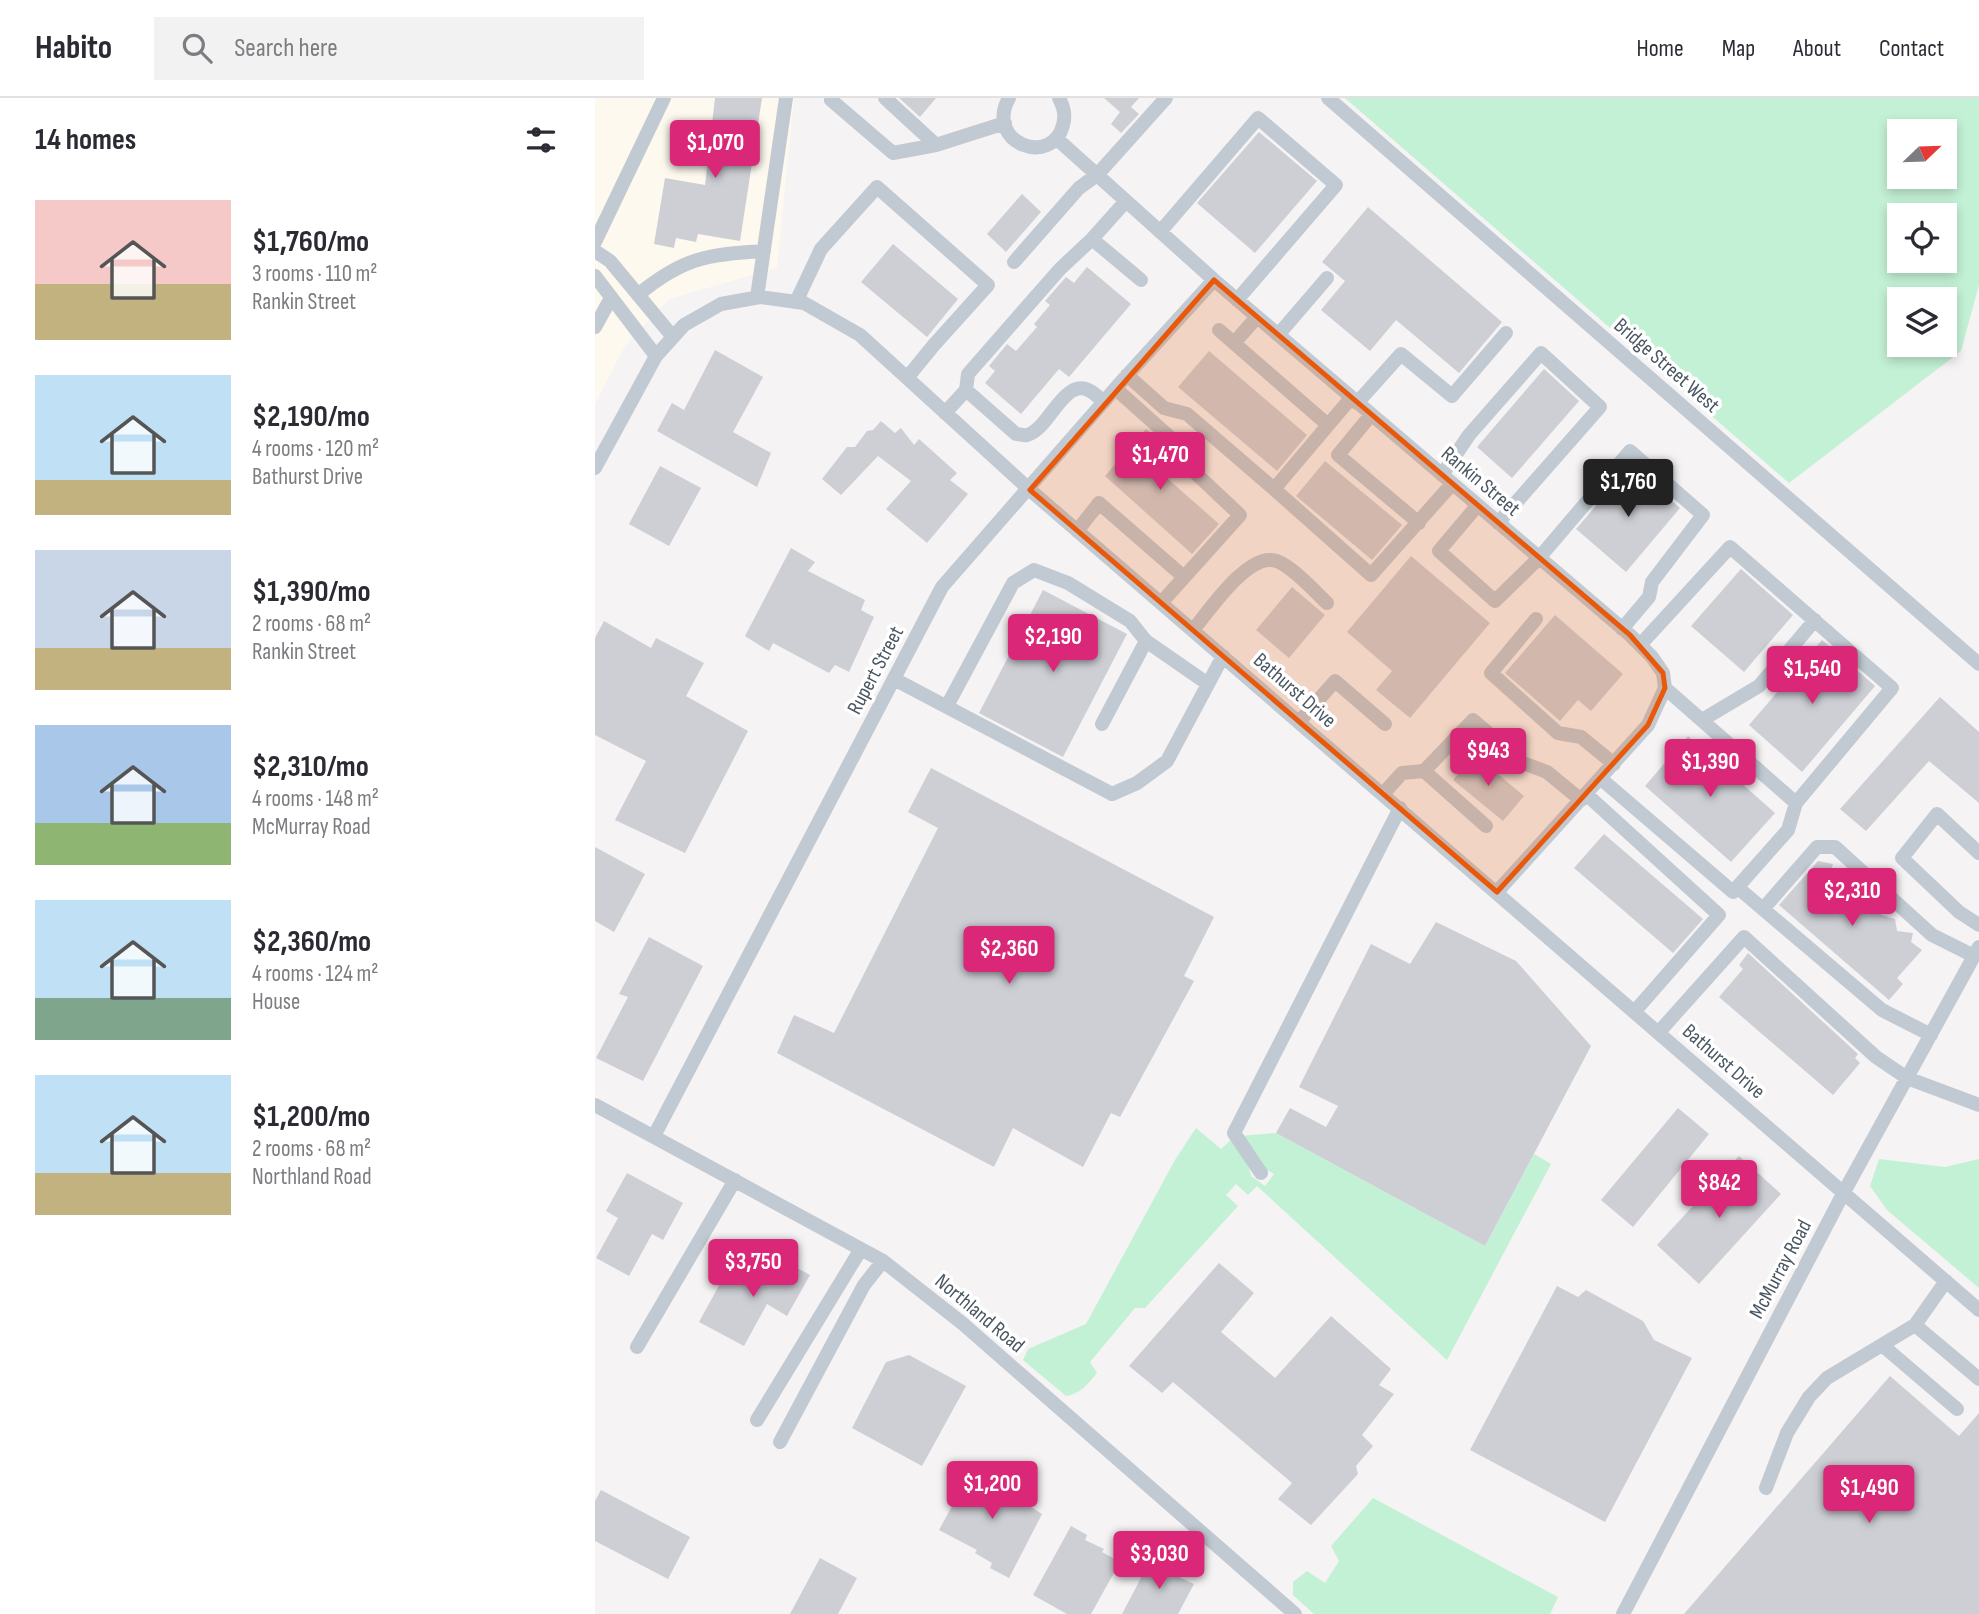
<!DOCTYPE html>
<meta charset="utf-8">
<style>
body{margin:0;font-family:"Sofia Sans Condensed",sans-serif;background:#f2f2f3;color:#2b2b33;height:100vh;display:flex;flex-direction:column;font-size:26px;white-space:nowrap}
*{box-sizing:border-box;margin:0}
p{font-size:23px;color:#7c7c81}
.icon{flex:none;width:38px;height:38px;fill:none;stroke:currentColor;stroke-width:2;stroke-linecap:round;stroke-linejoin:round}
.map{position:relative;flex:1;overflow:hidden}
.panel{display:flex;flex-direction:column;background:#fff;width:595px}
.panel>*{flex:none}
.needle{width:46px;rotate:67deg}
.controls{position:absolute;left:1292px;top:21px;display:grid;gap:14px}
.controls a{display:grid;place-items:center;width:70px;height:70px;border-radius:0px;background:#fff;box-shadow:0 4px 10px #0003;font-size:35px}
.price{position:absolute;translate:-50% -60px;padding:0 16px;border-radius:7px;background:#db2777;color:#fff;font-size:23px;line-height:46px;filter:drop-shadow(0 2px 4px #0008)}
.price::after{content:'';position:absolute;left:50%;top:42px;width:21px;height:16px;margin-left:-10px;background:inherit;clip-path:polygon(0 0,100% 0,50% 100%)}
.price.active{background:#222;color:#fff}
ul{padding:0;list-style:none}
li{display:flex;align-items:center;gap:21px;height:175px;padding:0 35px}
li span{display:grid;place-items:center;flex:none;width:196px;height:140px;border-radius:0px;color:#555}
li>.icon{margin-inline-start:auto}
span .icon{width:84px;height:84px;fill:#fffc;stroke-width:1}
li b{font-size:30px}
h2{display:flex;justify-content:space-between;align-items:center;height:84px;padding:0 35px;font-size:30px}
header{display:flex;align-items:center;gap:42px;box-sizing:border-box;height:98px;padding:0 35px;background:#fff;border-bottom:2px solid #e1e1e2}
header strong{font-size:33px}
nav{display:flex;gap:38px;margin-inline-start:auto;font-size:24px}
.search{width:490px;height:63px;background:#f2f2f3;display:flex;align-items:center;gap:18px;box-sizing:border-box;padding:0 24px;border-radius:0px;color:#7c7c81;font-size:26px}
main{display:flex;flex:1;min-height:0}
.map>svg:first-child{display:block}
</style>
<header>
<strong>Habito</strong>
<div class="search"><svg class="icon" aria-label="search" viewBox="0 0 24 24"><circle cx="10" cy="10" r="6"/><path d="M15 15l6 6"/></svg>Search here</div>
<nav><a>Home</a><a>Map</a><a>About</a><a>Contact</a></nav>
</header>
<main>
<section class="panel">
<h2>14 homes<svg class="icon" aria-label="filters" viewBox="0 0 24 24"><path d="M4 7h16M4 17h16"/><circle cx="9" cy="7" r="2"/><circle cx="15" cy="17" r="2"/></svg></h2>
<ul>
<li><span style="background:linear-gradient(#f6c9c9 60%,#c2b280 0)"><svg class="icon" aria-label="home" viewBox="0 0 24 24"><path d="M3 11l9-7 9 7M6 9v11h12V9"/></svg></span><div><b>$1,760/mo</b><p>3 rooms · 110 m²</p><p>Rankin Street</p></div></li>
<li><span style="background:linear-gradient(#bfe0f5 75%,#c2b280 0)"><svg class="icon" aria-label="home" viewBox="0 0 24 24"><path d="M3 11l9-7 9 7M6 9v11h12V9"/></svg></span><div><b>$2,190/mo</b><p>4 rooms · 120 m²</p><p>Bathurst Drive</p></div></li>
<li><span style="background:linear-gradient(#c9d6e8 70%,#c2b280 0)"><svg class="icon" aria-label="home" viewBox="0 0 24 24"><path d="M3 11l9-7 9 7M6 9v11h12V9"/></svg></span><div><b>$1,390/mo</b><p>2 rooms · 68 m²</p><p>Rankin Street</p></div></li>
<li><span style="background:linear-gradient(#a9c7e8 70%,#8fb573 0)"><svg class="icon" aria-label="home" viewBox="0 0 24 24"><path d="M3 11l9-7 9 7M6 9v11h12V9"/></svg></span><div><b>$2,310/mo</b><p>4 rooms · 148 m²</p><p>McMurray Road</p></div></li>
<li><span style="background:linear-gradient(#bfe0f5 70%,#7fa58c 0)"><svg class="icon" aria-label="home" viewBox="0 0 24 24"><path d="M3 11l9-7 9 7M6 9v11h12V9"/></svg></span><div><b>$2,360/mo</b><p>4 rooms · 124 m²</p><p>House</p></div></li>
<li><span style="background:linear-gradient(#bfe0f5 70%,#c2b280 0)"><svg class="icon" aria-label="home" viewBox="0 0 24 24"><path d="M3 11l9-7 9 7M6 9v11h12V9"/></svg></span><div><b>$1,200/mo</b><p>2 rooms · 68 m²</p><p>Northland Road</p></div></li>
</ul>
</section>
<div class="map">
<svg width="1384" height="1516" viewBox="0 0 1384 1516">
<rect width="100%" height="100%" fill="#f5f3f3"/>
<path fill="#fdf9ef" d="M 0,0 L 199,0 L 182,170 L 74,201 L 30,248 L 0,306 Z"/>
<path fill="#c3f1d5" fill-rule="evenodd" d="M 750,0 L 1384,0 L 1384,187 L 1366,253 L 1194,385 ZM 1304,33 L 1349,33 L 1349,79 L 1304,79 ZM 1304,117 L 1349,117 L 1349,163 L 1304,163 ZM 1304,201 L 1349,201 L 1349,247 L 1304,247 Z
M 601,1030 L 626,1051 L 637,1041 L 654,1070 L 656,1078 L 670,1088 L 679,1076 L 660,1065 L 645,1038 L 681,1035 L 890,1148 L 939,1056 L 956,1066 L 852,1262 L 662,1088 L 653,1097 L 641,1086 L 631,1097 L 643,1108 L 550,1210 L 540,1210 L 495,1264 L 502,1275 C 493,1286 485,1296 471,1298 L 428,1262 L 433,1251 L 491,1226 L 580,1062 Z
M 1284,1061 L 1350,1069 L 1384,1061 L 1384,1190 L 1292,1112 L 1275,1088 Z
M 778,1400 L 963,1499 L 955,1516 L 719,1516 L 698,1497 L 698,1484 L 712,1473 L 730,1485 L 744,1463 L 736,1448 Z"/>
<path fill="#cdcfd5" d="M 120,0 L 167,0 L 145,143 L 103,136 L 101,144 L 81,140 L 79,150 L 59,146 L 70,80 L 110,87 Z
M 304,0 L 341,0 L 325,19 Z
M 509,0 L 544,0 L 536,9 L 544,16 L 526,35 L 516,26 L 525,14 Z
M 664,34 L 722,83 L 660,155 L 602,105 Z
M 427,96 L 446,114 L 411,154 L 392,136 Z
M 773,109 L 907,224 L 864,275 L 801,222 L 775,253 L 726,212 L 750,183 L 727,164 Z
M 298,146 L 363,201 L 332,239 L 266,184 Z
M 492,169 L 536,206 L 474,279 L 464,271 L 426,316 L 390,285 L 400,273 L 394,268 L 412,246 L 421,253 L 442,229 L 439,226 L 455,207 L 450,203 L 471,179 L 479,185 Z
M 120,252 L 168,279 L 138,334 L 176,355 L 162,389 L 62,333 L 77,305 L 89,312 Z
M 614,253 L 712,337 L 682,373 L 583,289 Z
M 949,271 L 984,303 L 917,380 L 882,349 Z
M 286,323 L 300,335 L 306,330 L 319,347 L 324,341 L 362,375 L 355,382 L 373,396 L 332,445 L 291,411 L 316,383 L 283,358 L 246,397 L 227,381 L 252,349 L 260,349 L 272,333 L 278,332 Z
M 551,331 L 580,357 L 565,374 L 624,426 L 597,456 L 510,378 Z
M 730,363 L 807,427 L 777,462 L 701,398 Z
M 1036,367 L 1085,410 L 1031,474 L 981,431 Z
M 65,368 L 106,390 L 74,448 L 34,426 Z
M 196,450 L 220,464 L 213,473 L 270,502 L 266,512 L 279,519 L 254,574 L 240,567 L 234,575 L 178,545 L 174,553 L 150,538 Z
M 816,458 L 895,525 L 815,620 L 781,592 L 797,573 L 752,534 Z
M 1146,471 L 1198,517 L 1149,574 L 1096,528 Z
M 697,489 L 730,517 L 694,560 L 661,532 Z
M 448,492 L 532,536 L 468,659 L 384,615 Z
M 960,517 L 1028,576 L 996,613 L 983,602 L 965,623 L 910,575 Z
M 9,523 L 56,550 L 61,540 L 109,565 L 91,598 L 153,633 L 90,755 L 20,722 L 51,663 L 0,637 L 0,540 Z
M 1227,542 L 1280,588 L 1207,674 L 1154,627 Z
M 1345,599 L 1384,634 L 1384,705 L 1334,663 L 1271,733 L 1245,711 Z
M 1093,638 L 1180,715 L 1136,764 L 1050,688 Z
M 879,656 L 929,698 L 908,723 L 858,682 Z
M 336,670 L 619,819 L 589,878 L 599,883 L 525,1019 L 516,1015 L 488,1069 L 418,1030 L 399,1069 L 182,955 L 199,917 L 239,935 L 343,730 L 313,714 Z
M 1009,736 L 1108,821 L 1078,855 L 979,770 Z
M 0,749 L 50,776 L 19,834 L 0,823 Z
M 1223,763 L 1238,766 L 1235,774 L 1252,779 L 1252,787 L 1269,794 L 1270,803 L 1286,808 L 1286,817 L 1300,821 L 1302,833 L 1318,835 L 1316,844 L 1327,852 L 1302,880 L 1308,886 L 1294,902 L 1184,807 Z
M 841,824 L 921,863 L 996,948 L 890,1148 L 681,1035 L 695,1010 L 731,1029 L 743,1008 L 704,989 L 776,846 L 815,866 Z
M 54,839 L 108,868 L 48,983 L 1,960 L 33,899 L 24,896 Z
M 1153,855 L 1263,956 L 1260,960 L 1265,965 L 1238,997 L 1124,899 L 1148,871 L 1144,867 Z
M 1083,1010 L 1114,1036 L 1038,1129 L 1006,1102 Z
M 1144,1058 L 1186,1096 L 1104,1186 L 1062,1147 Z
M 32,1075 L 88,1105 L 68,1142 L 57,1136 L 34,1178 L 1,1160 L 23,1120 L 11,1113 Z
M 179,1157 L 215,1177 L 192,1218 L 172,1206 L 149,1248 L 104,1224 L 132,1173 L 161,1188 Z
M 624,1165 L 659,1195 L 626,1234 L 680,1280 L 736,1218 L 796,1271 L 784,1287 L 799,1296 L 767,1337 L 778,1348 L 761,1368 L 763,1376 L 716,1427 L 683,1401 L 697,1385 L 578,1284 L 567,1295 L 534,1268 Z
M 962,1188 L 983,1199 L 991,1192 L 1048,1223 L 1059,1242 L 1097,1260 L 1010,1424 L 875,1352 Z
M 314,1257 L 371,1288 L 327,1368 L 257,1330 L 291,1264 Z
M 1295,1278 L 1364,1338 L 1384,1315 L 1384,1516 L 1089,1516 Z
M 379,1368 L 402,1381 L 399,1385 L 437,1405 L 436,1409 L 447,1416 L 414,1480 L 395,1470 L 397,1465 L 380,1455 L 382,1452 L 344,1432 Z
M 6,1392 L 95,1439 L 73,1481 L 0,1443 L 0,1403 Z
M 476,1428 L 492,1437 L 490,1442 L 509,1451 L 507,1454 L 525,1464 L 496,1516 L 472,1516 L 438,1497 Z
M 559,1455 L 571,1462 L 568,1466 L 583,1474 L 582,1478 L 599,1486 L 583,1516 L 527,1516 Z
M 225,1460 L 262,1480 L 243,1516 L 195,1516 Z"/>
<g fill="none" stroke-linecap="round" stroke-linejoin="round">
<path stroke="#c1cad2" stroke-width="14" d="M 237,0 L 236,2 L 298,55 L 341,47 L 410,25
M 290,0 L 341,47
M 414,0 C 389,45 457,70 468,27 C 471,17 469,9 464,0
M 733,0 L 1384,566
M 461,40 L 619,182 L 1035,537 L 1057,559 L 1068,575 L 1070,590 L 1053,627 L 902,794
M 565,134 L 663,20 L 741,87 L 642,202
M 497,141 L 546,182
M 0,144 L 69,0
M 0,153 L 15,163 L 78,239
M 419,164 L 484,90 L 502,77 L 571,0
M 0,178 L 61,258
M 44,196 C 88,160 113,156 169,153
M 162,199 L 191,0
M 201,204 L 226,151 L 282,89 L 393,187 L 338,248 L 312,280
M 0,229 L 16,200
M 624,232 L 733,327
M 683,237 L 732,180
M 639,245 L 662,219
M 532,277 L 569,310 L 592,316 L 679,391 L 756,300
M 521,291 L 588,351 L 595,370 L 645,417 L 566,505
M 371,292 L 421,336 C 425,336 429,338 432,337 C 453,332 467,284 491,291 C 498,293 504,300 509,304
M 762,305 L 806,256 L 857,298 L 911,235
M 350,315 L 371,292 L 373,276 L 465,171 L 497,141 L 531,103
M 776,317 L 743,357 L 824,425
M 0,370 L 61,258 L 89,227 L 126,206 L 165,199 L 209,205 L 265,237 L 435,392 L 1384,1212
M 847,377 L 874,337 L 946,255 L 1005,309 L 903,425
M 679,391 L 776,477 L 857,386
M 882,408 L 844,453 L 900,503 L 944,460 L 1035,353 L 1108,417 L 1057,484 L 1054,499 L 1027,531
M 482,433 L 504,405 L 589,479
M 941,521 L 896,575 L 963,635 L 986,639 L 1019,666
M 598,532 C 614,513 650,459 677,462 C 693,463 720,494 732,505
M 1045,547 L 1135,449 L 1297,590 L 1201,705
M 299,581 L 517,696 L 542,685 L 572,663 L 628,558
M 352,608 L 418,485 L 439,472 L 473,485 L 535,523 L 551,543 L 613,586
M 1107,622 L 1164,588 L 1220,522
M 704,624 L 740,583 L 790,626
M 507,626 L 551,543
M 829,673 L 891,728
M 1005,680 L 1138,794 L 1193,732 L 1201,705 L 1070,590
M 788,696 L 807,675 L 829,673 L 878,622 L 928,665 L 952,674 L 986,702
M 991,696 L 1124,817 L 1040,913
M 1384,755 L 1342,716 L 1307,760 L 1364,814 L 1384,827
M 1142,789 L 1287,912 L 1336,937
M 1168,811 L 1222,749 L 1240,749 L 1337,837 L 1379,858
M 1064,934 L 1149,839 L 1281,959 L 1312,980 L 1384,1007
M 0,1007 L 288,1163 L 367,1225 L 700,1516
M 59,1038 L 347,489 L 526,284 L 619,182
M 666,1075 L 639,1035 L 805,710
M 1320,1227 L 1384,1281
M 1287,1247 L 1362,1311
M 42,1249 L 140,1082
M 162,1322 L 266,1151
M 185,1344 L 269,1187 L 288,1163
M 1171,1390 L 1192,1335 L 1214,1299 L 1232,1280 L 1320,1227 L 1351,1183
M 1028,1516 L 1249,1094 L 1384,849"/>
</g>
<path fill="#e8590c" fill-opacity="0.2" stroke="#e8590c" stroke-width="5" stroke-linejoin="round" d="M 619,182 L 1035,537 L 1068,575 L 1070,590 L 1053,627 L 902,794 L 435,392 Z"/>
<g text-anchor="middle" stroke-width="7" stroke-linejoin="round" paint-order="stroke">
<g font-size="21" fill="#4a5661" stroke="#fff">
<text transform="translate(1072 267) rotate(41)" y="7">Bridge Street West</text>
<text transform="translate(886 383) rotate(40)" y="7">Rankin Street</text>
<text transform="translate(280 572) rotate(-62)" y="7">Rupert Street</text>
<text transform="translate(700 592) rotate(41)" y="7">Bathurst Drive</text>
<text transform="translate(1129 963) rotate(41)" y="7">Bathurst Drive</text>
<text transform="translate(1185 1171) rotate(-62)" y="7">McMurray Road</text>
<text transform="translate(385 1215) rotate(40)" y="7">Northland Road</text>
</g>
</g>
</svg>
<div class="controls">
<a><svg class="needle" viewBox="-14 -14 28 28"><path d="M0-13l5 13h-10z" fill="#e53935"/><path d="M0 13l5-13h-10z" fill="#7c7c81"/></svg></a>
<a><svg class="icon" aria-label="locate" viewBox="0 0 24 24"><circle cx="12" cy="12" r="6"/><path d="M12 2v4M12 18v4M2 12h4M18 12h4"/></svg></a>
<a><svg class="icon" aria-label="layers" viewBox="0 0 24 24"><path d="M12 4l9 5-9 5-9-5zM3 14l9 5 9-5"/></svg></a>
</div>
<b class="price" style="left:120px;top:82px">$1,070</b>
<b class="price" style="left:565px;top:394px">$1,470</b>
<b class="price active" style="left:1033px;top:421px">$1,760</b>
<b class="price" style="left:458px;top:576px">$2,190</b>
<b class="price" style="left:1217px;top:608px">$1,540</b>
<b class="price" style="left:893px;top:690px">$943</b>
<b class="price" style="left:1115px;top:701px">$1,390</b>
<b class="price" style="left:1257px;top:830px">$2,310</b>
<b class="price" style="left:414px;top:888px">$2,360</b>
<b class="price" style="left:1124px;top:1122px">$842</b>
<b class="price" style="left:158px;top:1201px">$3,750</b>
<b class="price" style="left:397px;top:1423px">$1,200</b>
<b class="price" style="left:1274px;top:1427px">$1,490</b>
<b class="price" style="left:564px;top:1493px">$3,030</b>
</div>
</main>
